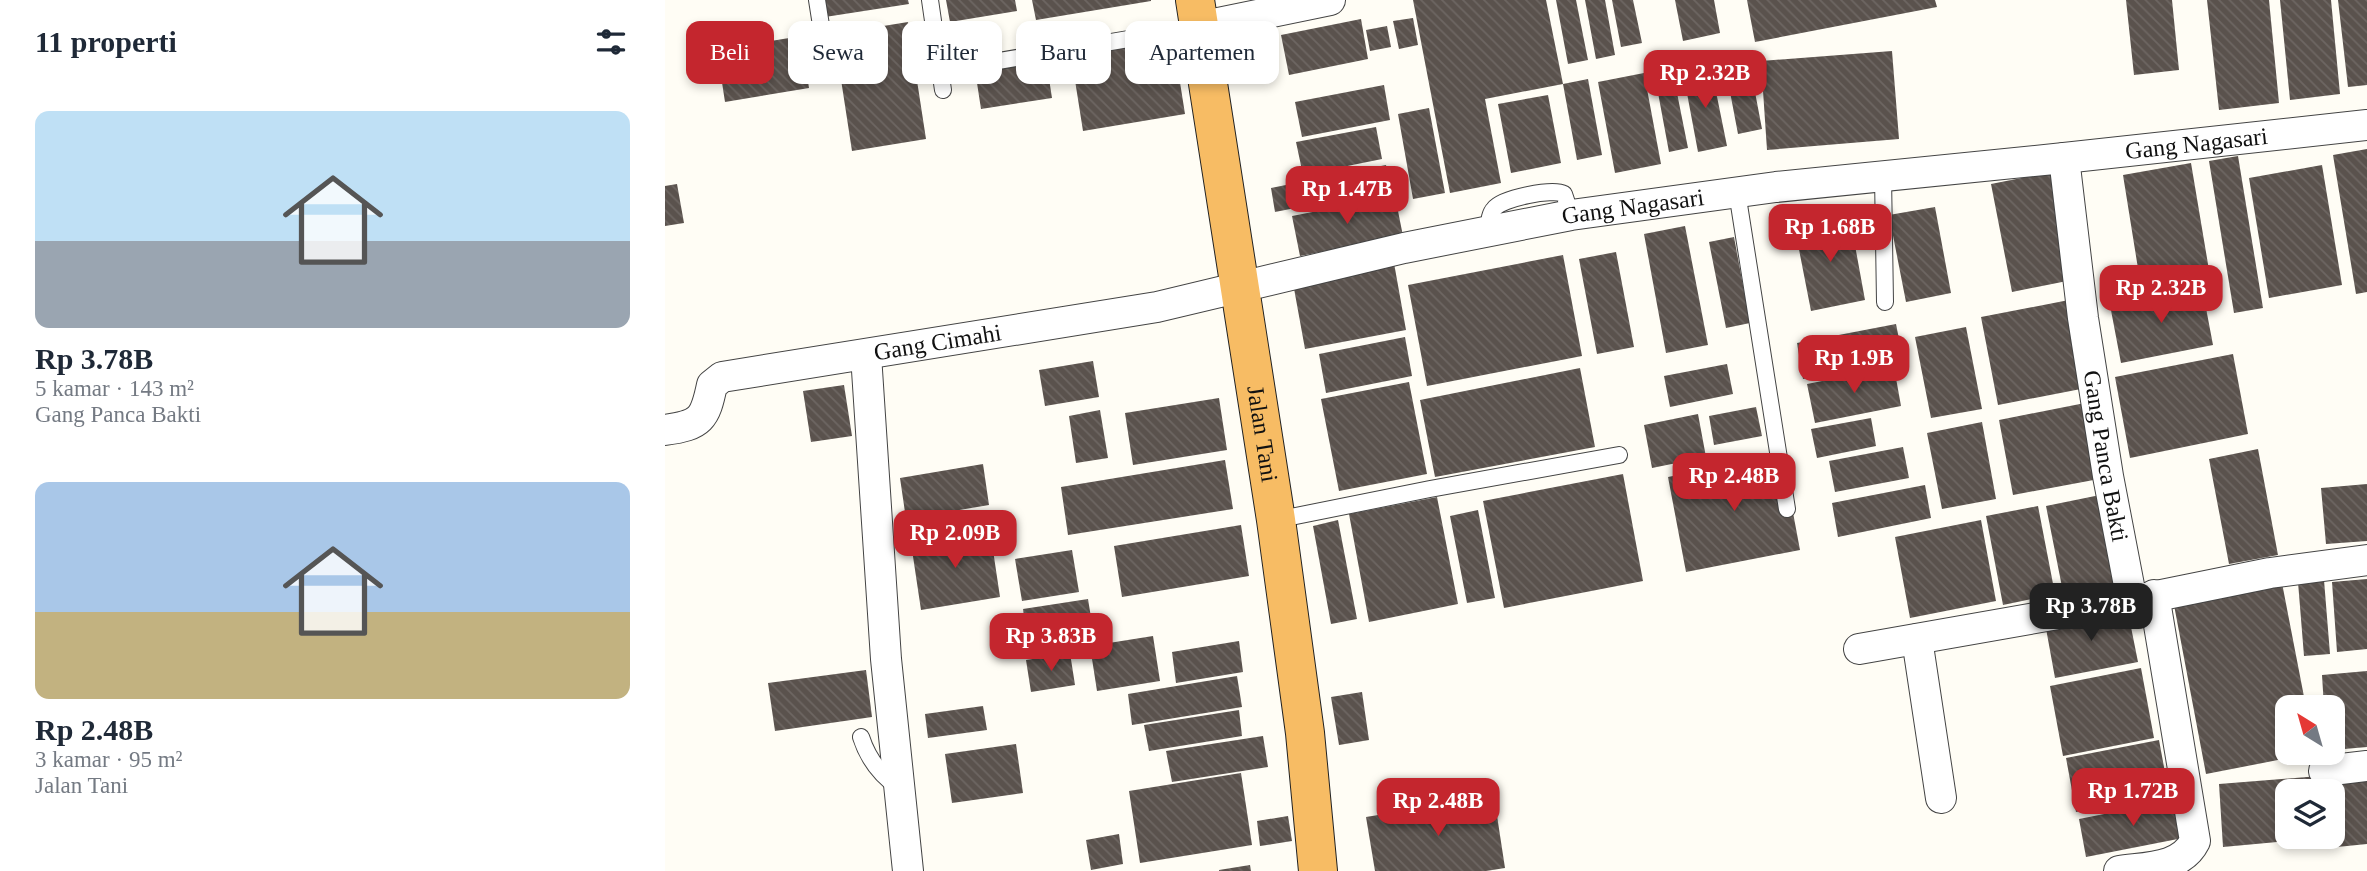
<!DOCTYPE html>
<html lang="id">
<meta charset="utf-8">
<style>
body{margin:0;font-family:"Times New Roman",serif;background:#f6f6f7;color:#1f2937;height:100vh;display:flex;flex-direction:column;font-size:26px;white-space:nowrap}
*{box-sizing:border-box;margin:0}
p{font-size:23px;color:#747a83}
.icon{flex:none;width:38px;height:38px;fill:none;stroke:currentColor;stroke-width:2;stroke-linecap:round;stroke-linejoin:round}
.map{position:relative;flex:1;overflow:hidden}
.drawer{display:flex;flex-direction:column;background:#fff;width:665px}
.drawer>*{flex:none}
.hud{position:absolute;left:21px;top:21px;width:665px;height:63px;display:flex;gap:14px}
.needle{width:46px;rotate:323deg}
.fabs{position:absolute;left:1610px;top:695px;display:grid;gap:14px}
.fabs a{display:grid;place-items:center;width:70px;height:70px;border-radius:14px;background:#fff;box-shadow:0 4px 10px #0003;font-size:35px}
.price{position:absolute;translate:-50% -60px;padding:0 16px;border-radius:14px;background:#c4262e;color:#fff;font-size:23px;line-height:46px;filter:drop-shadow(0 2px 4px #0008)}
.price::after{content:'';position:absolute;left:50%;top:42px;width:21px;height:16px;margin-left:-10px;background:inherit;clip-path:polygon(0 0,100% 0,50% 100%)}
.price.current{background:#222;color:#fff}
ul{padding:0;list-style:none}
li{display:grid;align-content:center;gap:14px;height:371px;padding:0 35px}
li span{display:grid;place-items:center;height:217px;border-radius:14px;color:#555}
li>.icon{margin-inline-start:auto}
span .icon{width:126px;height:126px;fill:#fffc;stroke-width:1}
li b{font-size:30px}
h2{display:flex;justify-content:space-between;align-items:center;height:84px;padding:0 35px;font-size:30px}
.tag{padding:0 24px;border-radius:14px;background:#fff;box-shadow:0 4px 10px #0003;font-size:24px;line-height:63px}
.tag.current{background:#c4262e;color:#fff}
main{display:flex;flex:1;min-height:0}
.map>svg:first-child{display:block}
</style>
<main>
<section class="drawer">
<h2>11 properti<svg class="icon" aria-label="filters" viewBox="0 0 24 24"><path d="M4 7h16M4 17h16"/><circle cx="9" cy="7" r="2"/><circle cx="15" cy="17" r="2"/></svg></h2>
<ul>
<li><span style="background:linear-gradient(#bfe0f5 60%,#9aa5b1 0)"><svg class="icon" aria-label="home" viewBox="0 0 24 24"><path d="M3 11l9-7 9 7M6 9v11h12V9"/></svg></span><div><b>Rp 3.78B</b><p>5 kamar · 143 m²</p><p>Gang Panca Bakti</p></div></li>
<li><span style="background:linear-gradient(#a9c7e8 60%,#c2b280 0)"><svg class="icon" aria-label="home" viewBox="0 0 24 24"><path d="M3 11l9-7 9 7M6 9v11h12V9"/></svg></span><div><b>Rp 2.48B</b><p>3 kamar · 95 m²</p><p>Jalan Tani</p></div></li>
</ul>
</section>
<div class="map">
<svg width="1702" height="871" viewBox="0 0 1702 871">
<defs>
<pattern id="building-back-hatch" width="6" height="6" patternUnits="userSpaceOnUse" patternTransform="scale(1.75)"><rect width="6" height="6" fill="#5a524d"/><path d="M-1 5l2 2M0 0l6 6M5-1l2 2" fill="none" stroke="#6d6662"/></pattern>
</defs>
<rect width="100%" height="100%" fill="#fffdf5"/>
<path fill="url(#building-back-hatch)" d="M 158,0 L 243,0 L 244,4 L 160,17 Z
M 281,0 L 350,0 L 352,11 L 285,22 Z
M 367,0 L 486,0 L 486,1 L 371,20 Z
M 748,0 L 881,0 L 898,84 L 820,99 L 836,183 L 785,193 Z
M 891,0 L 911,0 L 923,60 L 903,64 Z
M 920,0 L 940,0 L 950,55 L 931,59 Z
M 947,0 L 968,0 L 977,43 L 956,47 Z
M 1010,0 L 1049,0 L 1055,33 L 1018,41 Z
M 1082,0 L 1270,0 L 1272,7 L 1090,42 Z
M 1461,0 L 1507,0 L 1514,70 L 1469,75 Z
M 1542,0 L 1604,0 L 1614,103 L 1554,110 Z
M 1615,0 L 1666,0 L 1675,94 L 1625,100 Z
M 1673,0 L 1702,0 L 1702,85 L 1683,87 Z
M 748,18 L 753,45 L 734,49 L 728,21 Z
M 696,19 L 703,59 L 624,75 L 616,35 Z
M 243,22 L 261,139 L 187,151 L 169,34 Z
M 722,26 L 726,47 L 705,51 L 701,30 Z
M 136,36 L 144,88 L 60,102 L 52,50 Z
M 508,38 L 520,114 L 418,131 L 406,55 Z
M 1227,51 L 1234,139 L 1102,150 L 1096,61 Z
M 381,59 L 387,98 L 316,109 L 310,70 Z
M 1046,67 L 1062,146 L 1033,152 L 1018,72 Z
M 1086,71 L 1097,129 L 1073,134 L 1062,76 Z
M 979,73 L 996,164 L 950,173 L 933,82 Z
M 1009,78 L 1023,148 L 1004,152 L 991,82 Z
M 923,79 L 937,155 L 912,160 L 898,84 Z
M 719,85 L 725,120 L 637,137 L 630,102 Z
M 883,95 L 896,163 L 846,173 L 833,104 Z
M 764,108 L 780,193 L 748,199 L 733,114 Z
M 711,127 L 717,159 L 638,175 L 631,142 Z
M 1702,149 L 1702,292 L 1691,294 L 1668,155 Z
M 1573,156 L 1598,308 L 1569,313 L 1544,161 Z
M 1526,163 L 1544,270 L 1475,281 L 1458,175 Z
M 721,165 L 726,189 L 610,212 L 606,188 Z
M 1657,165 L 1677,285 L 1604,298 L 1584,178 Z
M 1386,172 L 1407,280 L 1347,292 L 1326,184 Z
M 12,184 L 19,223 L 0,226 L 0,186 Z
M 730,196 L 738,236 L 635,256 L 627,216 Z
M 1270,207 L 1286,293 L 1241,302 L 1224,215 Z
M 1185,218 L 1200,300 L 1146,311 L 1130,229 Z
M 1020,226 L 1043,345 L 1001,353 L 979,234 Z
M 1069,237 L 1085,323 L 1061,328 L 1044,242 Z
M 951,252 L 969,347 L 932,354 L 914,259 Z
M 898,255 L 917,356 L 762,386 L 743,285 Z
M 729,263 L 741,330 L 640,349 L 628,283 Z
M 1537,287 L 1548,345 L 1456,363 L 1445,305 Z
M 1404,300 L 1421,388 L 1333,405 L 1316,317 Z
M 1231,324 L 1238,359 L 1138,379 L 1132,343 Z
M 1301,327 L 1317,409 L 1266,418 L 1250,337 Z
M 740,337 L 747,376 L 661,393 L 654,354 Z
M 1568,354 L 1583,434 L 1465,458 L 1450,377 Z
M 428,361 L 434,397 L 380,406 L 374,370 Z
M 1062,364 L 1068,394 L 1005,407 L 999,376 Z
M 1229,367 L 1236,406 L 1150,423 L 1142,384 Z
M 915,368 L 930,447 L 770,477 L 755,400 Z
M 744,382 L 762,474 L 674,491 L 656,399 Z
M 179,385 L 187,436 L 146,442 L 138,391 Z
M 554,398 L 562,450 L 468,465 L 460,413 Z
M 1420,403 L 1434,479 L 1348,495 L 1334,420 Z
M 1091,407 L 1097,436 L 1049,445 L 1044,416 Z
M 435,410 L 443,458 L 411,463 L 404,416 Z
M 1033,414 L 1041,457 L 987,468 L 979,425 Z
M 1206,418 L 1211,446 L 1152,458 L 1146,429 Z
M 1317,422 L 1331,499 L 1277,509 L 1262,433 Z
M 1238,447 L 1244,478 L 1170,492 L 1164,461 Z
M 1593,449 L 1613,555 L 1564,564 L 1544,459 Z
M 1117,454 L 1135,550 L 1021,572 L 1003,477 Z
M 560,460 L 568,509 L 403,535 L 396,487 Z
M 318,464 L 324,505 L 241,519 L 235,478 Z
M 958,474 L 978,581 L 839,608 L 818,501 Z
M 1702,484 L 1702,541 L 1661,544 L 1656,488 Z
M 1260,485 L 1266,518 L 1173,537 L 1167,503 Z
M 1435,495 L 1452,587 L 1399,597 L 1381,506 Z
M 772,497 L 793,604 L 704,622 L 684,514 Z
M 1373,506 L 1390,594 L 1338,605 L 1321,516 Z
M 813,510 L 830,598 L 802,603 L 785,516 Z
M 673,520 L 692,619 L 666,624 L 648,526 Z
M 1316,520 L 1331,601 L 1245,618 L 1230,537 Z
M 576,525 L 584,576 L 457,597 L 449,546 Z
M 325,530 L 335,597 L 256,610 L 246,543 Z
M 407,550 L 414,592 L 357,601 L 350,559 Z
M 1702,579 L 1702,649 L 1672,652 L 1667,582 Z
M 1659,580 L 1665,654 L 1639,656 L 1633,582 Z
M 1617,583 L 1641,707 L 1622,707 L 1622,752 L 1644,754 L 1541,774 L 1509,605 Z
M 423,599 L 429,636 L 363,646 L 358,609 Z
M 1462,607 L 1473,662 L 1390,678 L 1380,623 Z
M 488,636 L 495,681 L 432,691 L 425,646 Z
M 574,641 L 578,672 L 511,683 L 507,652 Z
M 405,653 L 410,685 L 366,692 L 361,660 Z
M 1476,668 L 1489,738 L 1398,756 L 1385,686 Z
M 201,670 L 207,717 L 110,731 L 103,683 Z
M 1702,671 L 1702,747 L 1668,750 L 1668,707 L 1659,707 L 1657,675 Z
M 572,676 L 577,707 L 467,725 L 463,694 Z
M 697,692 L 704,740 L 674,745 L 666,697 Z
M 318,706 L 322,730 L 263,738 L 260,714 Z
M 574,710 L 577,736 L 484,751 L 479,725 Z
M 598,736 L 603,767 L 507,782 L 501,751 Z
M 1494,740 L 1504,794 L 1411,812 L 1401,758 Z
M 351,744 L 358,793 L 287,803 L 280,754 Z
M 576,773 L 587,845 L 475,863 L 464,791 Z
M 1702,775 L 1702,844 L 1672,847 L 1666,778 Z
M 1654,776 L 1655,791 L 1622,791 L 1622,836 L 1656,836 L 1656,838 L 1558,847 L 1554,784 Z
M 829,796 L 840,868 L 821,871 L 710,871 L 701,817 Z
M 1515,799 L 1523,837 L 1421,857 L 1414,819 Z
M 623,816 L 627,841 L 595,846 L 592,821 Z
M 454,834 L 458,864 L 426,870 L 421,840 Z
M 585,865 L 586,871 L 554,871 L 554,870 Z"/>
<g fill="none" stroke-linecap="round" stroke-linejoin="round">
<g stroke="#444" stroke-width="18">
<path id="service" d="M 152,0 L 161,57
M 265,0 L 278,90
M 275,71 L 534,27
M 1218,176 L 1220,302
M 1072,192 L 1122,509
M 823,231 C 824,224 824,214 829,209 C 837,198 888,188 899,194 L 906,215
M 611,520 L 765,489 L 954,455
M 196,737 C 203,759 215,775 234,788"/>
</g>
<g stroke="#444" stroke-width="32">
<g id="minor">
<path d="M 534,27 L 665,0"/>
<path id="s1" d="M 1399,158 L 1418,318 L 1443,476 L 1467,601 L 1605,573 L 1702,560"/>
<path d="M 201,355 L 221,659 L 243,871"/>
<path id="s2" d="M 0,430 C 36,425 40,419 47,385 L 57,377 L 492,307 L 739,248 L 906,215 L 1111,187 L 1399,158 L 1702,125"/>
<path d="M 1252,639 L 1276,798"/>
<path d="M 1194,649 L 1467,601"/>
<path d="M 1659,771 L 1702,766"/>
<path d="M 1454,871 C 1481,867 1516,869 1530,841 L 1489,595"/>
</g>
</g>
<g stroke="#222" stroke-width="40">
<g id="trunk">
<path id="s3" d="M 530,0 L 611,520 L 640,733 L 653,871"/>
</g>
</g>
<use href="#service" stroke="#fff" stroke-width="16"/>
<use href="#minor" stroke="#fff" stroke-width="30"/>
<use href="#trunk" stroke="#f7bc64" stroke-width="38"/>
</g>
<g text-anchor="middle" stroke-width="7" stroke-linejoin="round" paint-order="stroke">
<g font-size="24" fill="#111" stroke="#fff">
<text dy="8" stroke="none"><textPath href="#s2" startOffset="1580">Gang Nagasari</textPath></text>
<text dy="8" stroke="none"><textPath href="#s2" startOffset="1013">Gang Nagasari</textPath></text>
<text dy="8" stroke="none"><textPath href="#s2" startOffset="304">Gang Cimahi</textPath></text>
<text dy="8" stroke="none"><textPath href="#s3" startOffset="439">Jalan Tani</textPath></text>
<text dy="8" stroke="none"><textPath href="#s1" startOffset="301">Gang Panca Bakti</textPath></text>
</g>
</g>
</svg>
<div class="fabs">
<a><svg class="needle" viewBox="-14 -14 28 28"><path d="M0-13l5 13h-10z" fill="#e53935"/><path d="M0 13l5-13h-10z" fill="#747a83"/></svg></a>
<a><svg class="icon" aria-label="layers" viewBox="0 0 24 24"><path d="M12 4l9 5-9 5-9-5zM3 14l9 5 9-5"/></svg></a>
</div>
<b class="price" style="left:1040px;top:110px">Rp 2.32B</b>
<b class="price" style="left:682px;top:226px">Rp 1.47B</b>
<b class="price" style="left:1165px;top:264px">Rp 1.68B</b>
<b class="price" style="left:1496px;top:325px">Rp 2.32B</b>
<b class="price" style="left:1189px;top:395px">Rp 1.9B</b>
<b class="price" style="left:1069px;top:513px">Rp 2.48B</b>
<b class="price" style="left:290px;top:570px">Rp 2.09B</b>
<b class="price current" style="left:1426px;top:643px">Rp 3.78B</b>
<b class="price" style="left:386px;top:673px">Rp 3.83B</b>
<b class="price" style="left:1468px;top:828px">Rp 1.72B</b>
<b class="price" style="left:773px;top:838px">Rp 2.48B</b>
<div class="hud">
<a class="tag current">Beli</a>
<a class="tag">Sewa</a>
<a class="tag">Filter</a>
<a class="tag">Baru</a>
<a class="tag">Apartemen</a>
</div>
</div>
</main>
